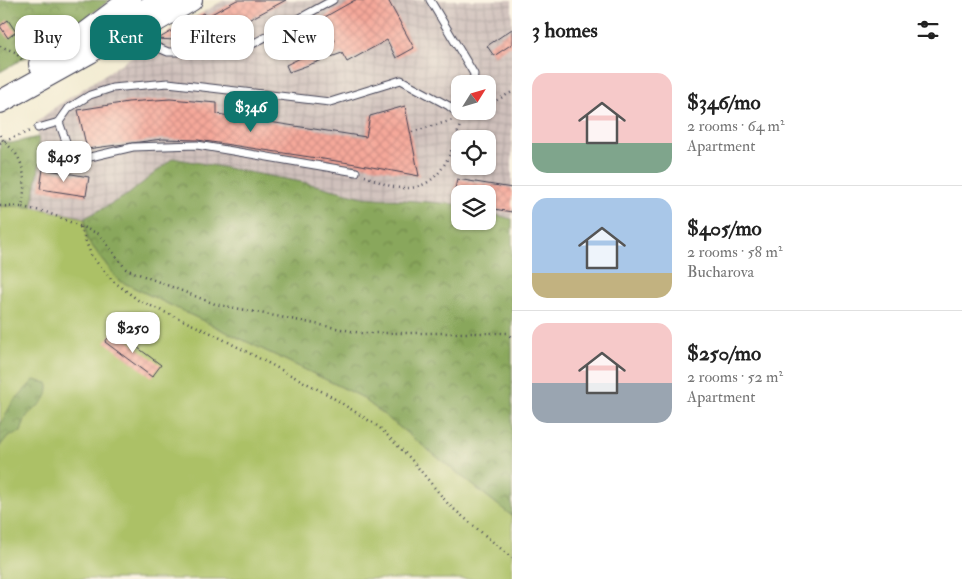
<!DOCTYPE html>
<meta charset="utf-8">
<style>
body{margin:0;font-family:"IM FELL Double Pica",serif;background:#f6f6f6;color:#222;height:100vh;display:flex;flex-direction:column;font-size:19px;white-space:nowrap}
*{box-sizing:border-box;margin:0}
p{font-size:16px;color:#767676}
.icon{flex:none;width:28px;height:28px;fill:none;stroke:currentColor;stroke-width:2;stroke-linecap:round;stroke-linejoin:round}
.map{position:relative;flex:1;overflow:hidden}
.details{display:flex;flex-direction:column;background:#fff;width:450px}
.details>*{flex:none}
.hud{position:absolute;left:15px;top:15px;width:421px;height:45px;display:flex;gap:10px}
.needle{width:32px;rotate:53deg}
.buttons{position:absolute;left:451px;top:75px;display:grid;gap:10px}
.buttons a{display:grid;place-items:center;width:45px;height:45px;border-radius:10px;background:#fff;box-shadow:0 1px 4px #0004;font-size:25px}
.price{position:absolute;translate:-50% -42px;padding:0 11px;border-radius:10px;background:#fff;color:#222;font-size:16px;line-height:32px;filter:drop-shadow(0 1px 2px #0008)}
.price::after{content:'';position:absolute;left:50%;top:30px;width:15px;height:11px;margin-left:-8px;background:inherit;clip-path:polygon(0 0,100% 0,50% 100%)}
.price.selected{background:#0f766e;color:#fff}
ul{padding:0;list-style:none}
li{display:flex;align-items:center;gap:15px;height:125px;padding:0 20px}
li+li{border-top:1px solid #e0e0e0}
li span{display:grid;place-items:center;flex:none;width:140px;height:100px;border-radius:15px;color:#555}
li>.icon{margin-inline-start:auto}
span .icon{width:60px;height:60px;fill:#fffc;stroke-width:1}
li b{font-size:21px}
h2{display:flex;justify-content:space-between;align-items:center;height:60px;padding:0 20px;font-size:21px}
.pill{padding:0 18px;border-radius:15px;background:#fff;box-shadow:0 1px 4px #0004;font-size:18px;line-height:45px}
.pill.selected{background:#0f766e;color:#fff}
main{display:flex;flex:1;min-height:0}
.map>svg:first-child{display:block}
</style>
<main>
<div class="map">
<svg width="512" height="579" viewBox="0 0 512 579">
<defs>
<pattern id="industrial-grid" width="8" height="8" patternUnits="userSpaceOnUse" patternTransform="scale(1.25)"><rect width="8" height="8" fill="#cfc0bb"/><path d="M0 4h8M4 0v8" fill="none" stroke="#b1a5a2"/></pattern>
<pattern id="forest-crowns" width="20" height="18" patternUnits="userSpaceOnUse" patternTransform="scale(1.25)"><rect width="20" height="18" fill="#89a75b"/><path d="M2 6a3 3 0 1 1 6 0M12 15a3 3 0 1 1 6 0" fill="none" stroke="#70884c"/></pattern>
<pattern id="building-cross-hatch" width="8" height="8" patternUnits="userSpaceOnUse" patternTransform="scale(1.25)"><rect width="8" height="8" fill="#f5a89a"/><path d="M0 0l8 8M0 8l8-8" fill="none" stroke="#d29086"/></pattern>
</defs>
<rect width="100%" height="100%" fill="#fcf5e5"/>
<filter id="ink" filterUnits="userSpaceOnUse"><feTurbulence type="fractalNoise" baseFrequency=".02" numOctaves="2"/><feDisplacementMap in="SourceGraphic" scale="10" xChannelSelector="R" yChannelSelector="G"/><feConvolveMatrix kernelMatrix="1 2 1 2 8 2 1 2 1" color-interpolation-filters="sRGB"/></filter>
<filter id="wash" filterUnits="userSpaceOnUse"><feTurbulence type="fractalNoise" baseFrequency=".0096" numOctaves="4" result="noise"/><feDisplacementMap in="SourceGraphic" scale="20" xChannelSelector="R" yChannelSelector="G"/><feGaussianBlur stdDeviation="1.12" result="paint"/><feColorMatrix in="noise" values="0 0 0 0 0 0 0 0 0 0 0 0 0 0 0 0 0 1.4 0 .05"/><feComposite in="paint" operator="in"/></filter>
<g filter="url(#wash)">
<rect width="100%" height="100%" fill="#f3ecd3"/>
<path fill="url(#industrial-grid)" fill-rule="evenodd" d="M 224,0 L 512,0 L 512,219 L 488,213 L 488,194 L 460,194 L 460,205 L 363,197 L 307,183 L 173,158 L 129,194 L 85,218 L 32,207 L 40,162 L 37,122 L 54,108 L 166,34 ZM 460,84 L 488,84 L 488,111 L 460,111 ZM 460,139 L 488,139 L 488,166 L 460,166 Z"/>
<path fill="#acc166" stroke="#677250" d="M 0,206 L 32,207 L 85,218 L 87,239 L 118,280 L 360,396 L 512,516 L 512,579 L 0,579 Z"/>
<path fill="url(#forest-crowns)" stroke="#56644b" d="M 0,0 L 110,0 L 58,39 L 0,72 Z
M 38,137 L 40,162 L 32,207 L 0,206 L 0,140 L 11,143 Z
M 173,158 L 307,183 L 363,197 L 454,204 L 460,205 L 460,221 L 488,221 L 488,213 L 512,219 L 512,516 L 360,396 L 118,280 L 87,239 L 85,218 L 129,194 Z
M 34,380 L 48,383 C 49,403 39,403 27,416 C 24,420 23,427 21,432 L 8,436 L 0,446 L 0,425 L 12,403 Z"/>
<g id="blocks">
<path fill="url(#building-cross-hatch)" d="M 237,0 L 286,0 L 239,25 L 238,44 L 158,39 L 203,13 L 206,17 Z
M 355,0 L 388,0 L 414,48 L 396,58 L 387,40 L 347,62 L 342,53 L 289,72 L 286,65 L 335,41 L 323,18 Z
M 8,20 L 16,32 L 8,38 L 0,26 Z
M 512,29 L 512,44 L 494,56 L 487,46 Z
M 170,99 L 217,103 L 217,114 L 366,137 L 370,116 L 405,106 L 419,176 L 356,164 L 198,140 L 162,139 L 87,149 L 78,110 L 128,102 Z
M 43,169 L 89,177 L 86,196 L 40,189 Z
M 457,179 L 512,188 L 512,212 L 488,208 L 488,194 L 454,194 Z
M 114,330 L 161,365 L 152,377 L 105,342 Z"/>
</g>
</g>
<g filter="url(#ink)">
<use href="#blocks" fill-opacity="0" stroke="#414052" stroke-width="1"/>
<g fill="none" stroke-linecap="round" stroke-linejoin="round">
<g stroke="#414052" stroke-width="9">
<path id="lane" d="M 430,0 L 474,74 L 473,84
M 138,34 L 145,42 L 168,52 L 238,52 L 333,0
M 59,122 L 73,161 L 133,147 L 197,145 L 356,172
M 38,128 L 59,122 L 69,108 L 90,95 L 112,88 L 168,83 L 330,102 L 401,80 L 449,106 L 462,117 L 465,111"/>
</g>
<g stroke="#414052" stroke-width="24">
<path id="primary" d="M 137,32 L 191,0
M 40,64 L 65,49 L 130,0
M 0,102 L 90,52 L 159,0"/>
</g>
<path stroke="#414052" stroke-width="2.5" stroke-dasharray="1 4" stroke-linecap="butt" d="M 0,46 L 15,52 L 23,61
M 488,105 L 512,92
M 412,132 L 453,120
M 0,135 C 3,142 8,145 13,150 C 27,166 25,188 22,207 L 46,212 L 99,234 L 126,269 L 215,304 L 361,333 L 507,333 L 512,338
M 0,143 L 30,131
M 365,176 C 374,179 385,185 394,187 C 437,195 450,159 460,125
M 0,206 L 22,207
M 80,227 L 92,257 L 113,281 L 138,300 L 211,333 L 327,394 L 379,427 L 410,458 L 449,505 L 512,558"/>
<use href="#lane" stroke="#fff" stroke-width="7"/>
<use href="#primary" stroke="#fff" stroke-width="22"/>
</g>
</g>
</svg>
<div class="buttons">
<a><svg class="needle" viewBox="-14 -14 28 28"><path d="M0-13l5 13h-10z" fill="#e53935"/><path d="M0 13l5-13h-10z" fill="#767676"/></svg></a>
<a><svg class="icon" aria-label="locate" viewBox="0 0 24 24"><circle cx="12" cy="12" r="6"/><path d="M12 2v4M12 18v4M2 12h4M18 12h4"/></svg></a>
<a><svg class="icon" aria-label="layers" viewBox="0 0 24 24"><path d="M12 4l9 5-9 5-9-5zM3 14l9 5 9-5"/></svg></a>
</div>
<b class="price selected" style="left:251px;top:133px">$346</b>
<b class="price" style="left:64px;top:183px">$405</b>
<b class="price" style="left:133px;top:354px">$250</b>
<div class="hud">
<a class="pill">Buy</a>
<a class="pill selected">Rent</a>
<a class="pill">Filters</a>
<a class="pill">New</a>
</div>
</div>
<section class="details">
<h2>3 homes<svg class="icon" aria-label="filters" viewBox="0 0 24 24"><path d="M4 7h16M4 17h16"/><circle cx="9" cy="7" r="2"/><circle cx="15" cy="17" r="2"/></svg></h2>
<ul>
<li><span style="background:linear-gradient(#f6c9c9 70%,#7fa58c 0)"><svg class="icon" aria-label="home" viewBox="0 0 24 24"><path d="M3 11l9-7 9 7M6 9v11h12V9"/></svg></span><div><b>$346/mo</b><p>2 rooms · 64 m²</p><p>Apartment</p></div></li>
<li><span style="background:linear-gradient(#a9c7e8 75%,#c2b280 0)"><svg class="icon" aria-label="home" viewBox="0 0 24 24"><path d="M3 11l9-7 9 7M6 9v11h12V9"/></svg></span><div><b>$405/mo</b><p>2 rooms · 58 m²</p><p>Bucharova</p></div></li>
<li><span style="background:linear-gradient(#f6c9c9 60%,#9aa5b1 0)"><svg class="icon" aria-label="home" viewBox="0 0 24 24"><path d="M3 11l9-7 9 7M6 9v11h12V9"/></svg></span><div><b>$250/mo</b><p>2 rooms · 52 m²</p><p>Apartment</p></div></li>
</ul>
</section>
</main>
